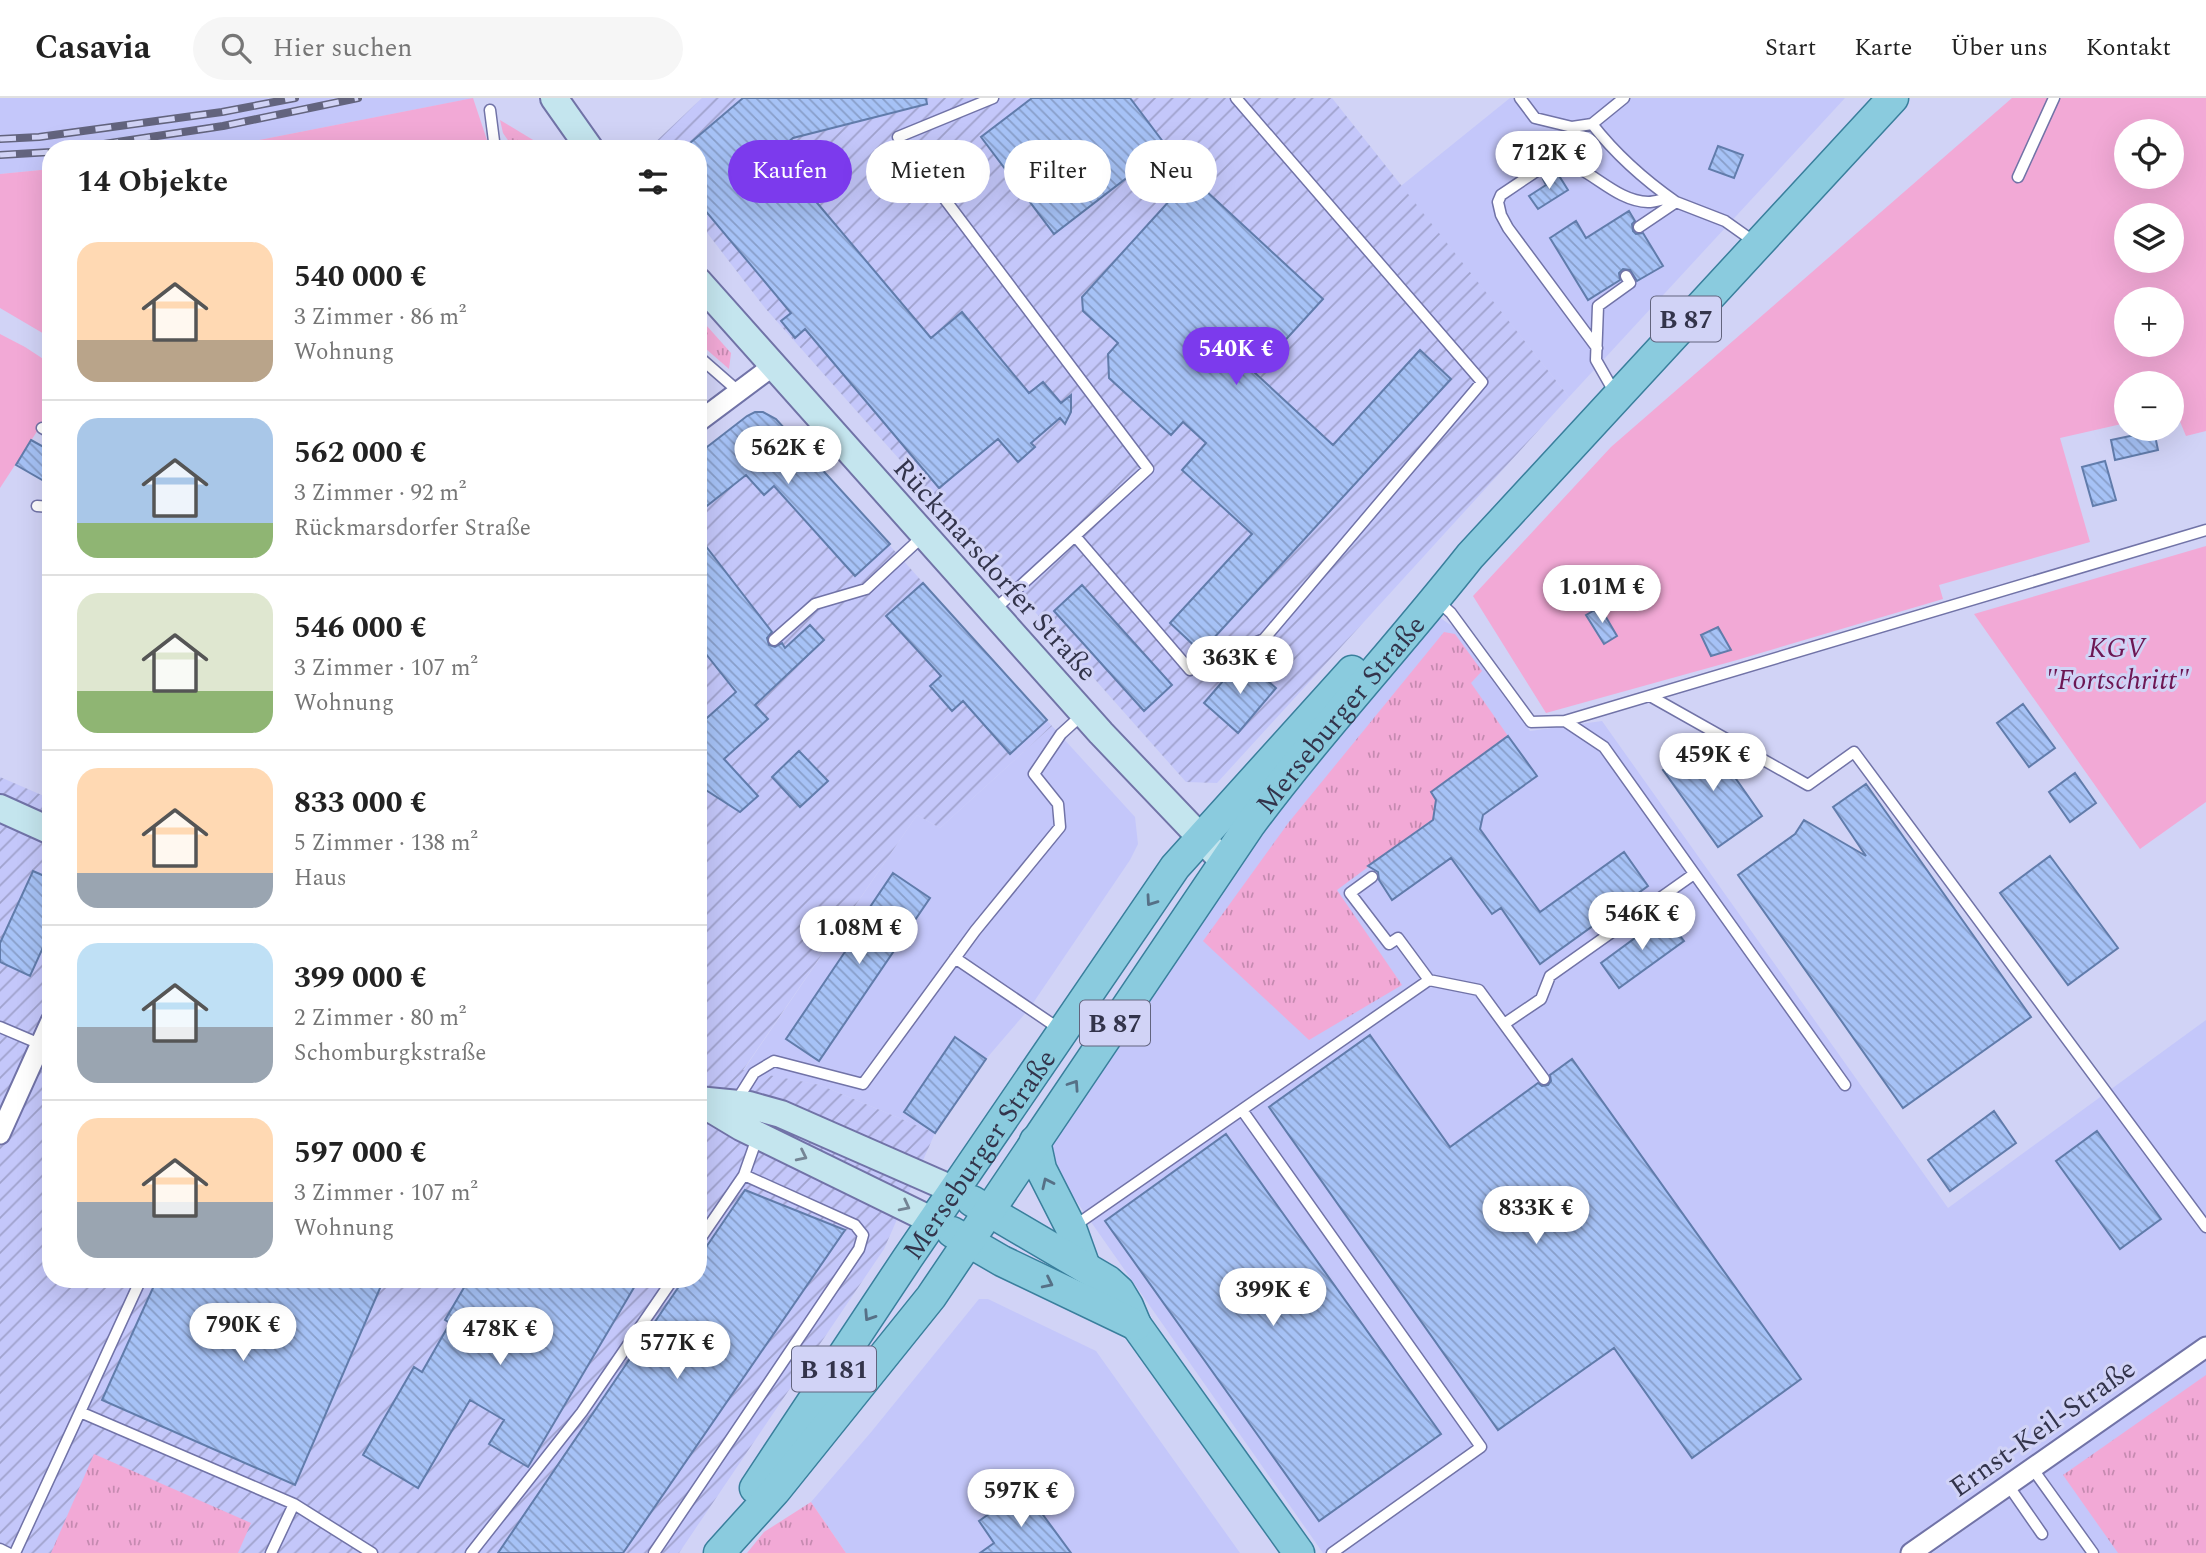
<!DOCTYPE html>
<html lang="de">
<meta charset="utf-8">
<style>
body{margin:0;font-family:Spectral,serif;background:#f6f6f6;color:#222;height:100vh;display:flex;flex-direction:column;font-size:26px;white-space:nowrap}
*{box-sizing:border-box;margin:0}
p{font-size:23px;color:#767676}
.icon{flex:none;width:38px;height:38px;fill:none;stroke:currentColor;stroke-width:2;stroke-linecap:round;stroke-linejoin:round}
.map{position:relative;flex:1;overflow:hidden}
.side{position:absolute;left:42px;top:42px;width:665px;height:1148px;display:flex;flex-direction:column;background:#fff;border-radius:28px;box-shadow:0 7px 28px #0002}
.side>*{flex:none}
.hud{position:absolute;left:728px;top:42px;width:665px;height:63px;display:flex;gap:14px}
.controls{position:absolute;left:2114px;top:21px;display:grid;gap:14px}
.controls a{display:grid;place-items:center;width:70px;height:70px;border-radius:50%;background:#fff;box-shadow:0 7px 28px #0002;font-size:35px}
.price{position:absolute;translate:-50% -60px;padding:0 16px;border-radius:24px;background:#fff;color:#222;font-size:23px;line-height:46px;filter:drop-shadow(0 2px 4px #0008)}
.price::after{content:'';position:absolute;left:50%;top:42px;width:21px;height:16px;margin-left:-10px;background:inherit;clip-path:polygon(0 0,100% 0,50% 100%)}
.price.selected{background:#7c3aed;color:#fff}
ul{padding:0;list-style:none}
li{display:flex;align-items:center;gap:21px;height:175px;padding:0 35px}
li+li{border-top:2px solid #e0e0e0}
li span{display:grid;place-items:center;flex:none;width:196px;height:140px;border-radius:21px;color:#555}
li>.icon{margin-inline-start:auto}
span .icon{width:84px;height:84px;fill:#fffc;stroke-width:1}
li b{font-size:30px}
h2{display:flex;justify-content:space-between;align-items:center;height:84px;padding:0 35px;font-size:30px}
.pill{padding:0 24px;border-radius:32px;background:#fff;box-shadow:0 7px 28px #0002;font-size:24px;line-height:63px}
.pill.selected{background:#7c3aed;color:#fff}
header{display:flex;align-items:center;gap:42px;box-sizing:border-box;height:98px;padding:0 35px;background:#fff;border-bottom:2px solid #e0e0e0}
header strong{font-size:33px}
nav{display:flex;gap:38px;margin-inline-start:auto;font-size:24px}
.search{width:490px;height:63px;background:#f6f6f6;display:flex;align-items:center;gap:18px;box-sizing:border-box;padding:0 24px;border-radius:38px;color:#767676;font-size:26px}
.map>svg:first-child{display:block}
</style>
<header>
<strong>Casavia</strong>
<div class="search"><svg class="icon" aria-label="search" viewBox="0 0 24 24"><circle cx="10" cy="10" r="6"/><path d="M15 15l6 6"/></svg>Hier suchen</div>
<nav><a>Start</a><a>Karte</a><a>Über uns</a><a>Kontakt</a></nav>
</header>
<div class="map">
<svg width="2206" height="1455" viewBox="0 0 2206 1455">
<defs>
<pattern id="industrial-furrows" width="10" height="10" patternUnits="userSpaceOnUse" patternTransform="scale(1.75)"><rect width="10" height="10" fill="#c4c7fa"/><path d="M-1 1l2-2M0 10L10 0M9 11l2-2" fill="none" stroke="#a0a2cc"/></pattern>
<pattern id="grass-tufts" width="24" height="20" patternUnits="userSpaceOnUse" patternTransform="scale(1.75)"><rect width="24" height="20" fill="#f2a9d6"/><path d="M3 7l-1-3M5 7V3M7 7l1-3M15 17l-1-3M17 17v-4M19 17l1-3" fill="none" stroke="#c58ab0"/></pattern>
<pattern id="building-back-hatch" width="6" height="6" patternUnits="userSpaceOnUse" patternTransform="scale(1.75)"><rect width="6" height="6" fill="#a6c2f6"/><path d="M-1 5l2 2M0 0l6 6M5-1l2 2" fill="none" stroke="#889ec9"/></pattern>
</defs>
<rect width="100%" height="100%" fill="#d1d3f6"/>
<path fill="#c4c7fa" d="M 0,0 L 474,0 L 213,51 L 51,51 L 51,71 L 0,76 Z
M 1510,0 L 1845,0 L 1569,299 L 1401,88 Z
M 1436,517 L 1455,530 L 1530,633 L 1602,623 L 1948,1110 L 2206,922 L 2206,1238 L 1899,1455 L 1323,1455 L 1042,1054 L 1272,713 Z
M 1052,628 L 1135,719 L 1138,746 L 1130,762 L 1029,911 L 986,961 L 935,1035 L 820,987 L 743,973 L 917,717 L 940,730 Z
M 979,1201 L 988,1201 L 1096,1253 L 1240,1455 L 846,1455 L 811,1404 L 872,1333 Z
M 2206,1261 L 2206,1455 L 1932,1455 Z"/>
<path fill="url(#industrial-furrows)" d="M 702,0 L 1332,0 L 1569,299 L 1217,685 L 1186,684 L 765,210 L 698,123 L 698,51 L 648,51 Z
M 755,314 L 763,314 L 776,321 L 1052,628 L 940,730 L 917,717 L 743,972 L 820,987 L 935,1035 L 884,1151 L 679,1455 L 0,1455 L 0,679 L 51,701 L 51,1181 L 698,1181 L 698,356 L 747,318 Z"/>
<path fill="url(#grass-tufts)" d="M 500,22 L 548,51 L 514,51 L 503,35 Z
M 698,218 L 731,255 L 729,271 L 698,244 Z
M 1444,534 L 1455,536 L 1482,573 L 1471,585 L 1508,638 L 1431,694 L 1437,702 L 1433,721 L 1337,792 L 1402,887 L 1309,942 L 1203,843 L 1289,724 Z
M 2206,1277 L 2206,1455 L 2118,1455 L 2063,1377 Z
M 94,1356 L 251,1425 L 238,1455 L 51,1455 Z
M 811,1404 L 846,1455 L 747,1455 L 764,1434 Z"/>
<path fill="#f2a9d6" fill-rule="evenodd" d="M 473,0 L 490,51 L 213,51 Z
M 2012,0 L 2206,0 L 2206,333 L 2186,338 L 2176,314 L 2172,314 L 2172,285 L 2126,285 L 2126,325 L 2060,340 L 2090,444 L 1939,487 L 1943,501 L 1737,562 L 1546,615 L 1473,498 L 1611,349 ZM 2126,33 L 2172,33 L 2172,79 L 2126,79 ZM 2126,117 L 2172,117 L 2172,163 L 2126,163 ZM 2126,201 L 2172,201 L 2172,247 L 2126,247 Z
M 51,71 L 51,240 L 0,210 L 0,76 Z
M 0,236 L 25,249 L 51,266 L 51,312 L 0,390 Z
M 2206,448 L 2206,704 L 2140,751 L 1974,516 Z"/>
<path fill="url(#building-back-hatch)" stroke="#617cab" stroke-width="2" d="M 743,0 L 926,0 L 927,6 L 793,40 L 775,55 L 931,240 L 962,214 L 1029,295 L 1043,284 L 1061,305 L 1071,297 L 1071,314 L 1065,326 L 1060,320 L 1031,345 L 1035,349 L 1018,364 L 998,341 L 939,390 L 805,231 L 795,240 L 781,223 L 791,215 L 698,104 L 698,51 L 683,51 Z
M 1032,0 L 1130,0 L 1173,57 L 1134,87 L 1128,79 L 1054,136 L 981,39 Z
M 1718,48 L 1743,57 L 1734,80 L 1709,71 Z
M 1556,73 L 1568,92 L 1538,111 L 1529,98 L 1546,87 L 1543,81 Z
M 1191,79 L 1323,201 L 1255,275 L 1333,347 L 1420,252 L 1451,281 L 1201,554 L 1170,525 L 1252,436 L 1182,372 L 1206,345 L 1183,324 L 1171,337 L 1109,280 L 1108,256 L 1118,245 L 1083,213 L 1082,199 Z
M 1629,113 L 1635,123 L 1632,126 L 1633,133 L 1636,136 L 1643,135 L 1663,168 L 1637,183 L 1630,172 L 1623,171 L 1619,175 L 1620,182 L 1588,202 L 1550,140 L 1576,123 L 1586,140 Z
M 755,314 L 763,314 L 776,321 L 890,446 L 855,478 L 774,388 L 764,397 L 746,377 L 698,415 L 698,356 L 747,318 Z
M 2154,333 L 2158,352 L 2115,362 L 2111,342 Z
M 31,342 L 51,353 L 51,387 L 16,367 Z
M 2105,363 L 2116,402 L 2093,408 L 2082,369 Z
M 698,438 L 772,534 L 767,540 L 769,547 L 775,549 L 782,545 L 785,550 L 810,527 L 824,542 L 755,607 L 768,621 L 724,661 L 758,698 L 740,714 L 698,687 L 698,628 L 736,594 L 698,546 Z
M 923,485 L 1047,622 L 1010,656 L 963,603 L 952,613 L 930,588 L 941,578 L 886,518 Z
M 1082,487 L 1172,587 L 1144,613 L 1054,513 Z
M 1600,509 L 1617,538 L 1604,546 L 1586,517 Z
M 1718,529 L 1731,552 L 1711,558 L 1701,537 Z
M 1242,561 L 1276,590 L 1238,635 L 1204,605 Z
M 2023,606 L 2055,650 L 2029,669 L 1997,625 Z
M 1508,638 L 1537,678 L 1483,717 L 1480,731 L 1540,814 L 1624,754 L 1648,788 L 1540,866 L 1501,810 L 1492,816 L 1451,760 L 1392,802 L 1379,782 L 1378,774 L 1368,768 L 1433,722 L 1436,702 L 1431,694 Z
M 1708,641 L 1762,718 L 1718,749 L 1663,672 Z
M 799,653 L 828,683 L 800,709 L 772,679 Z
M 2075,675 L 2096,705 L 2070,724 L 2049,694 Z
M 1866,686 L 2031,919 L 1903,1010 L 1738,777 L 1795,736 L 1804,722 L 1866,758 L 1833,709 Z
M 2050,758 L 2118,850 L 2068,887 L 2000,795 Z
M 33,773 L 51,781 L 51,832 L 30,878 L 0,864 L 0,845 Z
M 893,775 L 930,800 L 819,963 L 786,941 L 853,842 L 849,840 Z
M 1665,818 L 1684,843 L 1619,890 L 1601,865 Z
M 1370,937 L 1450,1049 L 1538,985 L 1542,988 L 1548,987 L 1551,983 L 1550,977 L 1572,961 L 1801,1281 L 1692,1360 L 1614,1250 L 1498,1332 L 1269,1009 Z
M 955,939 L 986,961 L 935,1035 L 904,1014 Z
M 1994,1013 L 2016,1045 L 1950,1093 L 1928,1062 Z
M 2097,1033 L 2161,1121 L 2120,1151 L 2056,1063 Z
M 1226,1036 L 1441,1336 L 1319,1423 L 1105,1123 Z
M 745,1092 L 845,1132 L 623,1455 L 498,1455 L 684,1181 L 698,1181 L 698,1161 Z
M 157,1181 L 384,1181 L 295,1387 L 102,1302 Z
M 469,1181 L 639,1181 L 528,1369 L 489,1346 L 504,1322 L 470,1302 L 418,1390 L 363,1357 L 414,1269 L 422,1274 L 450,1225 L 445,1222 Z
M 1024,1391 L 1071,1455 L 980,1455 L 994,1445 L 979,1423 Z"/>
<g fill="none" stroke-linecap="round" stroke-linejoin="round">
<g stroke="#7173a7" stroke-width="13">
<path id="service" d="M 1520,0 L 1535,20 L 1572,29 L 1592,26 C 1617,58 1643,81 1676,104 L 1725,123 L 1756,145
M 490,12 L 495,51
M 1592,26 L 1624,0
M 2018,79 L 2054,0
M 1639,129 L 1676,104
M 1597,250 L 1508,130 L 1501,117 L 1498,104 L 1501,97 L 1553,62 C 1587,64 1612,103 1648,104 C 1655,104 1662,101 1669,100
M 698,258 L 738,293
M 1616,297 L 1596,262 L 1598,208 L 1630,185 L 1626,178
M 42,330 L 51,335
M 37,408 L 51,409
M 1075,438 L 1190,572 L 1264,541 L 1482,284 L 1236,0
M 1437,502 L 1451,515 L 1531,624 L 1565,623 L 2206,432
M 993,513 L 1148,371 L 898,39 L 993,0
M 774,542 L 815,506 L 866,491 L 923,438
M 1650,598 L 1808,687 L 1854,654 L 2206,1129
M 1565,623 L 1604,649 L 1845,987
M 1372,779 L 1350,795 L 1389,846 L 1398,840 L 1429,882 L 1479,892 L 1544,981
M 955,860 L 1061,932
M 1504,926 L 1541,901 L 1550,878 L 1694,776
M 0,929 L 40,946
M 737,1002 L 754,975 L 774,963 L 863,986 L 975,833 L 1060,729 L 1058,706 L 1034,676 L 1061,636 L 1083,616
M 1242,1012 L 1481,1349 L 1332,1455
M 1073,1129 L 1429,882
M 698,1144 L 744,1077
M 80,1314 L 141,1181
M 2032,1370 L 2093,1455
M 2008,1387 L 2042,1436
M 294,1406 L 372,1455
M 0,1451 L 8,1455
M 15,1455 L 80,1314 L 294,1406 L 271,1455
M 471,1455 L 582,1314 L 673,1181
M 654,1455 L 859,1151 L 863,1137 L 855,1127 L 744,1077 L 757,1040"/>
</g>
<g stroke="#7173a7" stroke-width="23">
<path id="minor" d="M 698,324 L 773,268
M 0,1036 L 51,923
M 1911,1455 L 2206,1249"/>
</g>
<g stroke="#7173a7" stroke-width="30">
<path id="secondary" d="M 554,0 L 590,51
M 698,183 L 1101,635 L 1224,764
M 0,710 L 51,733
M 698,1002 L 749,1007 L 781,1016 L 954,1092
M 701,1005 L 741,1029 L 933,1123"/>
</g>
<g stroke="#397f9c" stroke-width="33">
<g id="primary">
<path d="M 1035,1043 L 1041,1071 L 1071,1130 L 1085,1169"/>
<path d="M 972,1103 L 1108,1183 L 1119,1193 L 1128,1208 L 1136,1227 L 1299,1455"/>
<path d="M 952,1134 L 1002,1163 L 1136,1227"/>
<path id="s1" d="M 755,1390 L 907,1161 L 1175,769 L 1352,573"/>
<path id="s2" d="M 719,1455 L 775,1393 L 931,1199 L 1249,728 C 1318,635 1398,549 1470,458 L 1893,0"/>
</g>
</g>
<use href="#service" stroke="#fff" stroke-width="10"/>
<use href="#minor" stroke="#fff" stroke-width="19"/>
<use href="#secondary" stroke="#c4e5ee" stroke-width="26"/>
<use href="#primary" stroke="#8acbde" stroke-width="30"/>
<g stroke="#63647e" stroke-width="8">
<path id="rail" d="M 0,41 L 39,39 L 222,14 L 295,0
M 71,51 L 223,28 L 358,0
M 0,57 L 51,54"/>
</g>
<use href="#rail" stroke="#d1d3f6" stroke-width="5" stroke-dasharray="16" stroke-linecap="butt"/>
</g>
<defs><path id="oneway-chevron" d="M-2-3.5L2.5 0L-2 3.5" fill="none" stroke-width="1.6" stroke-linecap="round" stroke-linejoin="round" transform="scale(1.75)"/></defs>
<g stroke="#567086">
<use href="#oneway-chevron" transform="translate(1151 803) rotate(125)"/>
<use href="#oneway-chevron" transform="translate(1074 987) rotate(-56)"/>
<use href="#oneway-chevron" transform="translate(1047 1085) rotate(-115)"/>
<use href="#oneway-chevron" transform="translate(1048 1185) rotate(26)"/>
<use href="#oneway-chevron" transform="translate(869 1218) rotate(123)"/>
</g>
<g stroke="#748494">
<use href="#oneway-chevron" transform="translate(802 1058) rotate(26)"/>
<use href="#oneway-chevron" transform="translate(905 1108) rotate(27)"/>
</g>
<g text-anchor="middle" stroke-width="6" stroke-linejoin="round" paint-order="stroke">
<g fill="#d1d3f6" stroke="#62647e" stroke-width="2">
<rect x="1651" y="198.5" width="70" height="45" rx="5"/>
<rect x="1080" y="902.5" width="70" height="45" rx="5"/>
<rect x="792" y="1248.5" width="84" height="45" rx="5"/>
</g>
<g font-size="26" font-weight="bold" fill="#33344b">
<text x="1686" y="230">B 87</text>
<text x="1115" y="934">B 87</text>
<text x="834" y="1280">B 181</text>
</g>
<g font-size="28" fill="#33344b" stroke="#d1d3f6">
<text transform="translate(996 471) rotate(48)" y="10">Rückmarsdorfer Straße</text>
<text dy="10" stroke="none"><textPath href="#s2" startOffset="1045">Merseburger Straße</textPath></text>
<text dy="10" stroke="none"><textPath href="#s1" startOffset="402">Merseburger Straße</textPath></text>
<text transform="translate(2042 1329) rotate(-35)" y="10">Ernst-Keil-Straße</text>
</g>
<g font-size="28" font-style="italic" fill="#6d1754" stroke="#d1d3f6">
<text x="2117" y="559">KGV<tspan x="2117" dy="32">"Fortschritt"</tspan></text>
</g>
</g>
</svg>
<div class="controls">
<a><svg class="icon" aria-label="locate" viewBox="0 0 24 24"><circle cx="12" cy="12" r="6"/><path d="M12 2v4M12 18v4M2 12h4M18 12h4"/></svg></a>
<a><svg class="icon" aria-label="layers" viewBox="0 0 24 24"><path d="M12 4l9 5-9 5-9-5zM3 14l9 5 9-5"/></svg></a>
<a>+</a>
<a>−</a>
</div>
<b class="price" style="left:1549px;top:93px">712K €</b>
<b class="price selected" style="left:1236px;top:289px">540K €</b>
<b class="price" style="left:788px;top:388px">562K €</b>
<b class="price" style="left:1602px;top:527px">1.01M €</b>
<b class="price" style="left:1240px;top:598px">363K €</b>
<b class="price" style="left:1713px;top:695px">459K €</b>
<b class="price" style="left:1642px;top:854px">546K €</b>
<b class="price" style="left:859px;top:868px">1.08M €</b>
<b class="price" style="left:1536px;top:1148px">833K €</b>
<b class="price" style="left:1273px;top:1230px">399K €</b>
<b class="price" style="left:243px;top:1265px">790K €</b>
<b class="price" style="left:500px;top:1269px">478K €</b>
<b class="price" style="left:677px;top:1283px">577K €</b>
<b class="price" style="left:1021px;top:1431px">597K €</b>
<div class="hud">
<a class="pill selected">Kaufen</a>
<a class="pill">Mieten</a>
<a class="pill">Filter</a>
<a class="pill">Neu</a>
</div>
<section class="side">
<h2>14 Objekte<svg class="icon" aria-label="filters" viewBox="0 0 24 24"><path d="M4 7h16M4 17h16"/><circle cx="9" cy="7" r="2"/><circle cx="15" cy="17" r="2"/></svg></h2>
<ul>
<li><span style="background:linear-gradient(#ffd9b3 70%,#b9a48a 0)"><svg class="icon" aria-label="home" viewBox="0 0 24 24"><path d="M3 11l9-7 9 7M6 9v11h12V9"/></svg></span><div><b>540 000 €</b><p>3 Zimmer · 86 m²</p><p>Wohnung</p></div></li>
<li><span style="background:linear-gradient(#a9c7e8 75%,#8fb573 0)"><svg class="icon" aria-label="home" viewBox="0 0 24 24"><path d="M3 11l9-7 9 7M6 9v11h12V9"/></svg></span><div><b>562 000 €</b><p>3 Zimmer · 92 m²</p><p>Rückmarsdorfer Straße</p></div></li>
<li><span style="background:linear-gradient(#dfe7d0 70%,#8fb573 0)"><svg class="icon" aria-label="home" viewBox="0 0 24 24"><path d="M3 11l9-7 9 7M6 9v11h12V9"/></svg></span><div><b>546 000 €</b><p>3 Zimmer · 107 m²</p><p>Wohnung</p></div></li>
<li><span style="background:linear-gradient(#ffd9b3 75%,#9aa5b1 0)"><svg class="icon" aria-label="home" viewBox="0 0 24 24"><path d="M3 11l9-7 9 7M6 9v11h12V9"/></svg></span><div><b>833 000 €</b><p>5 Zimmer · 138 m²</p><p>Haus</p></div></li>
<li><span style="background:linear-gradient(#bfe0f5 60%,#9aa5b1 0)"><svg class="icon" aria-label="home" viewBox="0 0 24 24"><path d="M3 11l9-7 9 7M6 9v11h12V9"/></svg></span><div><b>399 000 €</b><p>2 Zimmer · 80 m²</p><p>Schomburgkstraße</p></div></li>
<li><span style="background:linear-gradient(#ffd9b3 60%,#9aa5b1 0)"><svg class="icon" aria-label="home" viewBox="0 0 24 24"><path d="M3 11l9-7 9 7M6 9v11h12V9"/></svg></span><div><b>597 000 €</b><p>3 Zimmer · 107 m²</p><p>Wohnung</p></div></li>
</ul>
</section>
</div>
